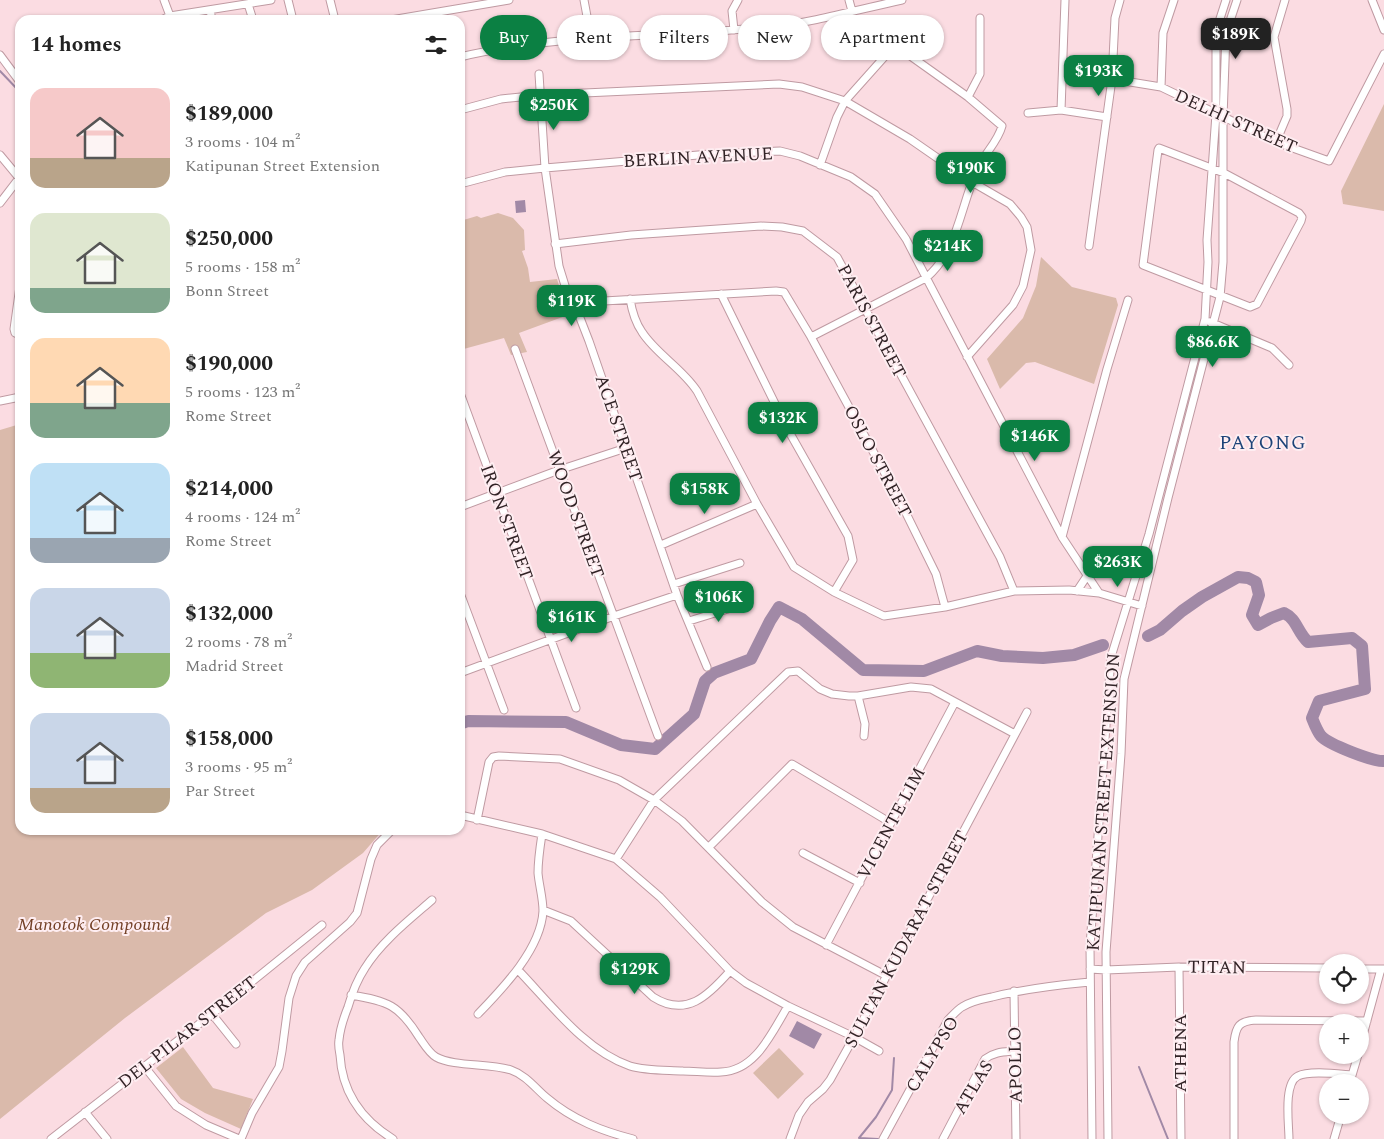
<!DOCTYPE html>
<meta charset="utf-8">
<style>
body{margin:0;font-family:Spectral,serif;background:#f6f6f6;color:#222;height:100vh;display:flex;flex-direction:column;font-size:19px;white-space:nowrap}
*{box-sizing:border-box;margin:0}
p{font-size:16px;color:#767676}
.icon{flex:none;width:28px;height:28px;fill:none;stroke:currentColor;stroke-width:2;stroke-linecap:round;stroke-linejoin:round}
.map{position:relative;flex:1;overflow:hidden}
.details{position:absolute;left:15px;top:15px;width:450px;height:820px;display:flex;flex-direction:column;background:#fff;border-radius:15px;box-shadow:0 1px 4px #0004}
.details>*{flex:none}
.hud{position:absolute;left:480px;top:15px;width:475px;height:45px;display:flex;gap:10px}
.buttons{position:absolute;left:1319px;top:954px;display:grid;gap:10px}
.buttons a{display:grid;place-items:center;width:50px;height:50px;border-radius:50%;background:#fff;box-shadow:0 1px 4px #0004;font-size:25px}
.price{position:absolute;translate:-50% -42px;padding:0 11px;border-radius:10px;background:#0b8043;color:#fff;font-size:16px;line-height:32px;filter:drop-shadow(0 1px 2px #0008)}
.price::after{content:'';position:absolute;left:50%;top:30px;width:15px;height:11px;margin-left:-8px;background:inherit;clip-path:polygon(0 0,100% 0,50% 100%)}
.price.current{background:#222;color:#fff}
ul{padding:0;list-style:none}
li{display:flex;align-items:center;gap:15px;height:125px;padding:0 15px}
li span{display:grid;place-items:center;flex:none;width:140px;height:100px;border-radius:15px;color:#555}
li>.icon{margin-inline-start:auto}
span .icon{width:60px;height:60px;fill:#fffc;stroke-width:1}
li b{font-size:21px}
h2{display:flex;justify-content:space-between;align-items:center;height:60px;padding:0 15px;font-size:21px}
.chip{padding:0 18px;border-radius:22px;background:#fff;box-shadow:0 1px 4px #0004;font-size:18px;line-height:45px}
.chip.current{background:#0b8043;color:#fff}
.map>svg:first-child{display:block}
</style>
<div class="map">
<svg width="1384" height="1139" viewBox="0 0 1384 1139">
<rect width="100%" height="100%" fill="#fbdce2"/>
<path fill="#dabaab" d="M 1384,104 L 1384,211 L 1343,204 L 1341,191 Z
M 498,213 L 513,218 L 524,230 L 525,250 L 522,251 L 528,268 L 530,282 L 557,279 L 568,315 L 519,333 L 527,352 L 511,355 L 504,338 L 460,350 L 460,221 L 477,216 L 481,218 Z
M 1041,257 L 1072,287 L 1116,298 L 1118,305 L 1094,384 L 1035,362 L 1026,363 L 1000,389 L 987,359 L 1023,318 L 1036,286 Z
M 20,424 L 20,830 L 383,830 L 363,853 L 312,890 L 266,913 L 125,1018 L 0,1119 L 0,430 Z
M 183,1047 L 213,1088 L 253,1099 L 241,1129 L 205,1113 L 181,1099 L 156,1068 Z
M 779,1048 L 804,1074 L 778,1099 L 753,1073 Z"/>
<path fill="#a189a6" d="M 525,200 L 526,212 L 516,213 L 515,201 Z
M 797,1021 L 822,1034 L 814,1049 L 789,1036 Z"/>
<g fill="none" stroke-linecap="round" stroke-linejoin="round">
<path stroke="#a189a6" stroke-width="2" d="M 0,71 L 20,92
M 545,99 L 546,99
M 1139,1067 L 1168,1139
M 878,1139 L 859,1138 L 876,1117 L 892,1090 L 894,1058"/>
<path stroke="#a189a6" stroke-width="12" d="M 1148,636 L 1160,630 L 1182,611 L 1202,597 L 1238,577 L 1248,578 L 1256,582 L 1259,595 L 1252,615 L 1258,625 L 1271,618 L 1284,613 C 1297,619 1297,632 1308,642 L 1352,638 L 1362,646 L 1365,689 L 1319,701 L 1312,718 C 1314,723 1317,731 1321,736 C 1328,744 1373,762 1384,761
M 460,724 L 468,721 L 566,722 L 621,745 L 655,749 L 694,714 L 705,681 L 714,673 L 751,659 L 770,621 L 779,607 L 802,619 L 863,670 L 924,671 L 977,651 L 1002,656 L 1043,658 L 1074,655 L 1103,645"/>
<g stroke="#bf9aa2" stroke-width="9">
<path id="minor" d="M 164,0 L 170,16
M 288,0 L 293,20
M 330,0 L 335,20
M 584,0 L 591,38
M 849,0 L 852,11
M 1372,0 L 1384,30
M 248,4 L 253,20
M 210,10 L 212,20
M 161,20 L 170,16 L 271,0
M 391,20 L 509,0
M 734,30 L 732,11 L 738,0
M 0,55 L 20,82
M 460,57 C 561,33 666,37 769,27 C 812,23 860,9 902,0
M 539,74 L 545,168 L 559,266 L 567,292 L 575,305 L 589,341 L 677,595 L 707,667
M 1112,79 L 1161,87 L 1276,142 L 1329,161 L 1384,54
M 1161,87 L 1163,33 L 1174,0
M 968,97 L 980,74 L 980,18
M 460,110 L 501,99 L 541,95 L 779,84 L 802,87 L 845,101 L 910,139 L 972,182 L 1010,204 L 1021,217 L 1027,227 L 1031,250 L 1023,286 L 1013,305 L 967,357
M 1061,110 L 1065,0
M 1028,113 L 1061,110 L 1107,117
M 1276,142 L 1287,116 L 1287,109 L 1274,37 L 1285,0
M 1159,148 L 1224,173 L 1299,213 L 1302,217 L 1301,221 L 1257,304 L 1250,307 L 1143,265 L 1158,150 Z
M 0,155 L 20,179
M 460,184 L 505,172 L 545,168 L 710,154 L 780,151 L 800,156 L 851,177 L 875,194 L 906,239 L 1062,537 L 1099,593 L 1142,606
M 0,203 L 20,177
M 555,244 L 631,235 L 761,226 L 782,227 L 803,231 L 837,257 L 1000,557 L 1014,591
M 1089,246 L 1112,79 L 1115,18 L 1120,0
M 20,286 L 14,329 L 15,333 L 20,334
M 721,294 L 787,428 L 848,536 L 853,560 L 834,592
M 630,299 C 632,311 635,322 642,332 C 656,354 682,368 697,391 L 757,504 L 794,567 L 834,592 L 884,616 L 945,607 L 1014,591 L 1069,590 L 1099,593
M 575,305 L 604,301 L 776,291 L 784,292 L 811,337 L 901,503 L 936,574 L 945,607
M 1210,322 L 1272,348 L 1289,365
M 811,337 L 926,278 C 958,251 960,207 977,170 C 983,155 998,142 1002,126 L 968,97 L 895,45 L 845,101 L 837,117 L 820,165
M 515,349 L 658,736
M 460,393 L 576,708
M 0,401 L 20,397
M 460,507 L 559,470 L 626,448
M 1062,537 L 1107,369 L 1128,300
M 661,545 L 757,504
M 674,584 L 740,563
M 1077,591 L 1087,576
M 460,593 L 504,710
M 689,621 L 744,604
M 460,673 L 614,616 L 677,595
M 858,696 L 865,724 L 864,736
M 460,815 L 542,834 L 616,859 L 660,897 L 730,971 L 746,983 L 788,1006 L 854,1037 L 879,1051
M 477,820 L 489,762 L 493,757 L 499,756 L 560,759 L 619,780 L 654,800 L 682,821 L 762,902 L 793,927 L 887,976
M 709,847 L 792,764 L 891,823
M 803,853 L 860,883
M 616,859 L 654,800 L 788,672 L 798,671 L 820,689 L 832,694 L 849,696 L 858,696 L 911,687 L 931,689 L 1015,734
M 543,910 L 571,921 L 653,997 C 686,1018 708,996 730,971
M 826,945 L 955,702
M 1179,967 L 1181,1139
M 1090,969 L 1106,970 L 1179,967 L 1328,968
M 1360,969 L 1384,969
M 518,970 C 550,1003 585,1051 630,1066 C 646,1071 666,1070 683,1071 C 695,1071 708,1073 721,1072 C 756,1071 772,1032 788,1006
M 1014,991 L 1016,1139
M 351,995 C 388,1001 399,1005 419,1037 C 424,1044 429,1053 436,1057 C 454,1067 490,1063 511,1070 C 526,1075 536,1089 547,1098 C 573,1120 602,1131 633,1139
M 212,1014 L 236,1044
M 478,1014 C 503,988 541,949 543,911 C 543,898 539,885 538,873 C 538,860 540,847 542,834
M 1360,1046 L 1381,969
M 144,1066 L 176,1106 L 206,1125 L 239,1139
M 1350,1082 L 1358,1055
M 85,1112 L 107,1139
M 51,1139 L 212,1014 L 322,925
M 241,1139 L 252,1113 L 279,1067 L 282,1051 L 289,998 L 296,976 L 305,962 L 350,922 L 357,913 L 371,859 L 377,845 L 392,830
M 393,1139 C 362,1120 342,1092 340,1055 C 339,1050 338,1045 339,1040 C 340,1029 344,1017 348,1007 C 352,993 357,980 365,968 C 381,942 409,920 432,900
M 790,1139 L 799,1115 L 808,1102 L 823,1089 L 830,1080 L 854,1037 L 1027,712
M 883,1139 L 948,1020 C 953,1015 957,1010 962,1007 C 971,1001 982,999 992,997 C 1024,989 1057,985 1090,982
M 943,1139 L 985,1059 C 994,1052 1003,1052 1014,1051
M 1092,1139 L 1090,946 L 1111,657 L 1149,534 L 1205,319 L 1208,262 L 1207,240 L 1216,114 L 1216,31 L 1226,0
M 1108,1139 L 1106,952 L 1121,754 L 1124,679 L 1168,498 L 1220,297 L 1223,262 L 1223,118 L 1226,33 L 1237,0
M 1234,1139 L 1234,1042 C 1236,1026 1239,1021 1256,1020 L 1367,1021
M 1289,1139 C 1289,1125 1283,1083 1298,1076 C 1309,1070 1339,1074 1352,1075
M 1334,1139 L 1341,1115"/>
</g>
<use href="#minor" stroke="#fff" stroke-width="7"/>
</g>
<g text-anchor="middle" stroke-width="4" stroke-linejoin="round" paint-order="stroke">
<g font-size="18" fill="#312326" stroke="#feedf1">
<text transform="translate(1236 121) rotate(24)" y="6">DELHI STREET</text>
<text transform="translate(698 157) rotate(-3)" y="6">BERLIN AVENUE</text>
<text transform="translate(872 321) rotate(62)" y="6">PARIS STREET</text>
<text transform="translate(619 428) rotate(71)" y="6">ACE STREET</text>
<text transform="translate(878 461) rotate(62)" y="6">OSLO STREET</text>
<text transform="translate(576 514) rotate(70)" y="6">WOOD STREET</text>
<text transform="translate(507 522) rotate(70)" y="6">IRON STREET</text>
<text transform="translate(1103 802) rotate(-86)" y="6">KATIPUNAN STREET EXTENSION</text>
<text transform="translate(891 823) rotate(-62)" y="6">VICENTE LIM</text>
<text transform="translate(906 939) rotate(-62)" y="6">SULTAN KUDARAT STREET</text>
<text transform="translate(1217 967) rotate(1)" y="6">TITAN</text>
<text transform="translate(187 1032) rotate(-38)" y="6">DEL PILAR STREET</text>
<text transform="translate(1180 1053) rotate(-90)" y="6">ATHENA</text>
<text transform="translate(932 1054) rotate(-59)" y="6">CALYPSO</text>
<text transform="translate(1015 1065) rotate(-91)" y="6">APOLLO</text>
<text transform="translate(973 1087) rotate(-59)" y="6">ATLAS</text>
</g>
<g font-size="18" font-style="italic" fill="#734026" stroke="#feedf1">
<text x="94" y="930">Manotok Compound</text>
</g>
<g font-size="19" letter-spacing="1" fill="#1d4378" stroke="#feedf1">
<text x="1263" y="449">PAYONG</text>
</g>
</g>
</svg>
<div class="buttons">
<a><svg class="icon" aria-label="locate" viewBox="0 0 24 24"><circle cx="12" cy="12" r="6"/><path d="M12 2v4M12 18v4M2 12h4M18 12h4"/></svg></a>
<a>+</a>
<a>−</a>
</div>
<b class="price current" style="left:1236px;top:60px">$189K</b>
<b class="price" style="left:1099px;top:97px">$193K</b>
<b class="price" style="left:554px;top:131px">$250K</b>
<b class="price" style="left:971px;top:194px">$190K</b>
<b class="price" style="left:948px;top:272px">$214K</b>
<b class="price" style="left:572px;top:327px">$119K</b>
<b class="price" style="left:1213px;top:368px">$86.6K</b>
<b class="price" style="left:783px;top:444px">$132K</b>
<b class="price" style="left:1035px;top:462px">$146K</b>
<b class="price" style="left:705px;top:515px">$158K</b>
<b class="price" style="left:1118px;top:588px">$263K</b>
<b class="price" style="left:719px;top:623px">$106K</b>
<b class="price" style="left:572px;top:643px">$161K</b>
<b class="price" style="left:635px;top:995px">$129K</b>
<div class="hud">
<a class="chip current">Buy</a>
<a class="chip">Rent</a>
<a class="chip">Filters</a>
<a class="chip">New</a>
<a class="chip">Apartment</a>
</div>
<section class="details">
<h2>14 homes<svg class="icon" aria-label="filters" viewBox="0 0 24 24"><path d="M4 7h16M4 17h16"/><circle cx="9" cy="7" r="2"/><circle cx="15" cy="17" r="2"/></svg></h2>
<ul>
<li><span style="background:linear-gradient(#f6c9c9 70%,#b9a48a 0)"><svg class="icon" aria-label="home" viewBox="0 0 24 24"><path d="M3 11l9-7 9 7M6 9v11h12V9"/></svg></span><div><b>$189,000</b><p>3 rooms · 104 m²</p><p>Katipunan Street Extension</p></div></li>
<li><span style="background:linear-gradient(#dfe7d0 75%,#7fa58c 0)"><svg class="icon" aria-label="home" viewBox="0 0 24 24"><path d="M3 11l9-7 9 7M6 9v11h12V9"/></svg></span><div><b>$250,000</b><p>5 rooms · 158 m²</p><p>Bonn Street</p></div></li>
<li><span style="background:linear-gradient(#ffd9b3 65%,#7fa58c 0)"><svg class="icon" aria-label="home" viewBox="0 0 24 24"><path d="M3 11l9-7 9 7M6 9v11h12V9"/></svg></span><div><b>$190,000</b><p>5 rooms · 123 m²</p><p>Rome Street</p></div></li>
<li><span style="background:linear-gradient(#bfe0f5 75%,#9aa5b1 0)"><svg class="icon" aria-label="home" viewBox="0 0 24 24"><path d="M3 11l9-7 9 7M6 9v11h12V9"/></svg></span><div><b>$214,000</b><p>4 rooms · 124 m²</p><p>Rome Street</p></div></li>
<li><span style="background:linear-gradient(#c9d6e8 65%,#8fb573 0)"><svg class="icon" aria-label="home" viewBox="0 0 24 24"><path d="M3 11l9-7 9 7M6 9v11h12V9"/></svg></span><div><b>$132,000</b><p>2 rooms · 78 m²</p><p>Madrid Street</p></div></li>
<li><span style="background:linear-gradient(#c9d6e8 75%,#b9a48a 0)"><svg class="icon" aria-label="home" viewBox="0 0 24 24"><path d="M3 11l9-7 9 7M6 9v11h12V9"/></svg></span><div><b>$158,000</b><p>3 rooms · 95 m²</p><p>Par Street</p></div></li>
</ul>
</section>
</div>
